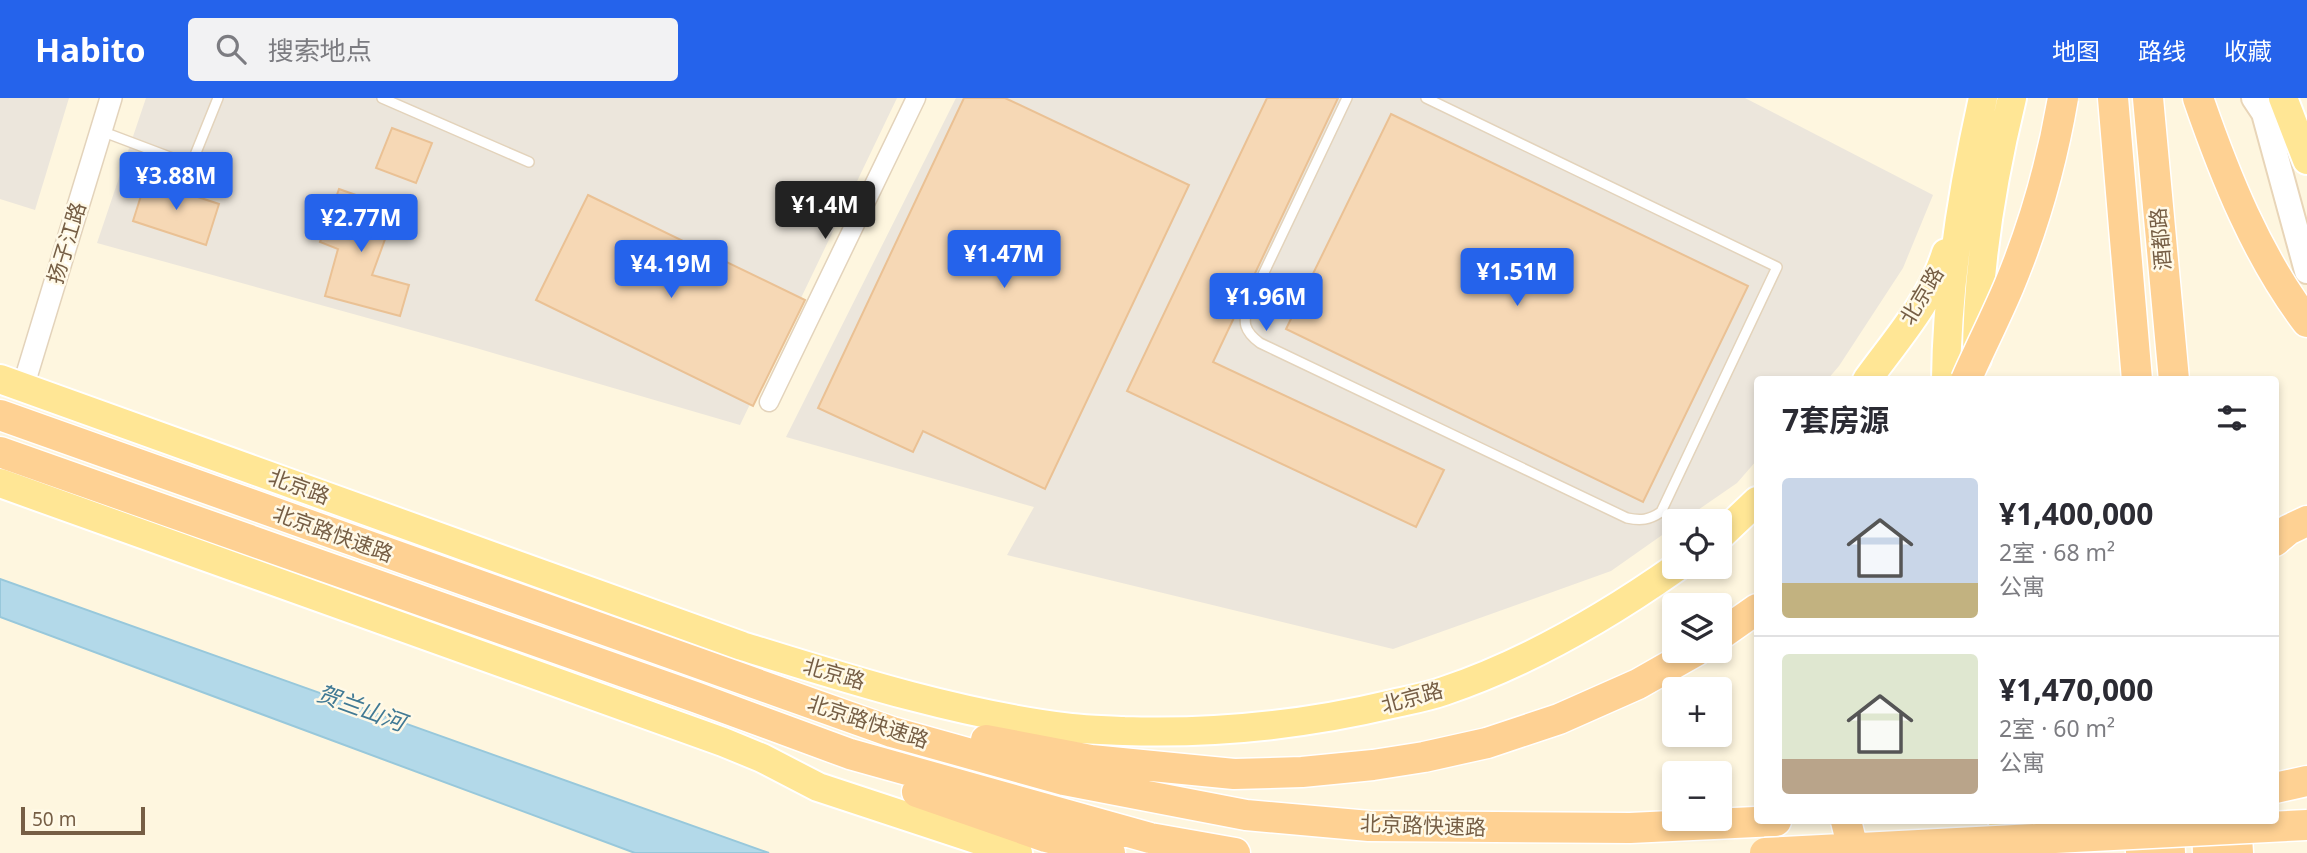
<!DOCTYPE html>
<html lang="zh">
<meta charset="utf-8">
<style>
body{margin:0;font-family:"Noto Sans","Noto Sans SC",sans-serif;background:#f2f2f3;color:#2b2b33;height:100vh;display:flex;flex-direction:column;font-size:26px;white-space:nowrap}
*{box-sizing:border-box;margin:0}
p{font-size:23px;color:#7c7c81}
.icon{flex:none;width:38px;height:38px;fill:none;stroke:currentColor;stroke-width:2;stroke-linecap:round;stroke-linejoin:round}
.map{position:relative;flex:1;overflow:hidden}
.drawer{position:absolute;left:1754px;top:278px;width:525px;height:448px;display:flex;flex-direction:column;background:#fff;border-radius:7px;box-shadow:0 4px 10px #0003}
.drawer>*{flex:none}
.fabs{position:absolute;left:1662px;top:411px;display:grid;gap:14px}
.fabs a{display:grid;place-items:center;width:70px;height:70px;border-radius:7px;background:#fff;box-shadow:0 4px 10px #0003;font-size:35px}
.scale{position:absolute;left:21px;bottom:18px;width:124px;box-sizing:border-box;padding-left:7px;border:4px solid #765e45;border-top:0;font-size:19px;line-height:24px;white-space:nowrap;color:#765e45;-webkit-text-stroke:5px #fff9e7;paint-order:stroke}
.price{position:absolute;translate:-50% -60px;padding:0 16px;border-radius:7px;background:#2563eb;color:#fff;font-size:23px;line-height:46px;filter:drop-shadow(0 2px 4px #0008)}
.price::after{content:'';position:absolute;left:50%;top:42px;width:21px;height:16px;margin-left:-10px;background:inherit;clip-path:polygon(0 0,100% 0,50% 100%)}
.price.current{background:#222;color:#fff}
ul{padding:0;list-style:none}
li{display:flex;align-items:center;gap:21px;height:175px;padding:0 28px}
li+li{border-top:2px solid #e1e1e2}
li span{display:grid;place-items:center;flex:none;width:196px;height:140px;border-radius:7px;color:#555}
li>.icon{margin-inline-start:auto}
span .icon{width:84px;height:84px;fill:#fffc;stroke-width:1}
li b{font-size:30px}
h2{display:flex;justify-content:space-between;align-items:center;height:84px;padding:0 28px;font-size:30px}
header{display:flex;align-items:center;gap:42px;box-sizing:border-box;height:98px;padding:0 35px;background:#2563eb;color:#fff}
header strong{font-size:33px}
nav{display:flex;gap:38px;margin-inline-start:auto;font-size:24px}
.search{width:490px;height:63px;background:#f2f2f3;display:flex;align-items:center;gap:18px;box-sizing:border-box;padding:0 24px;border-radius:7px;color:#7c7c81;font-size:26px}
.map>svg:first-child{display:block}
</style>
<header>
<strong>Habito</strong>
<div class="search"><svg class="icon" aria-label="search" viewBox="0 0 24 24"><circle cx="10" cy="10" r="6"/><path d="M15 15l6 6"/></svg>搜索地点</div>
<nav><a>地图</a><a>路线</a><a>收藏</a></nav>
</header>
<div class="map">
<svg width="2307" height="755" viewBox="0 0 2307 755">
<rect width="100%" height="100%" fill="#fef6df"/>
<path fill="#ece6dc" d="M 0,0 L 69,0 L 35,112 L 0,101 Z
M 146,0 L 897,0 L 740,327 L 476,250 L 97,145 Z
M 956,0 L 1745,0 L 1933,97 L 1903,170 L 1839,268 L 1827,282 L 1757,282 L 1757,362 L 1737,385 L 1682,423 L 1675,424 L 1675,428 L 1611,473 L 1393,551 L 1007,457 L 1034,409 L 786,339 Z"/>
<path fill="#b3d9e9" stroke="#98c8db" stroke-width="2" d="M 0,481 L 769,755 L 635,755 L 0,519 Z"/>
<path fill="#f6d8b5" stroke="#eac194" stroke-width="2" d="M 964,0 L 1005,0 L 1189,87 L 1045,391 L 923,333 L 913,354 L 818,310 Z
M 1267,0 L 1338,0 L 1213,264 L 1444,372 L 1416,429 L 1127,293 Z
M 1391,16 L 1748,188 L 1643,404 L 1286,231 Z
M 392,30 L 432,45 L 416,85 L 376,70 Z
M 146,82 L 219,106 L 206,147 L 133,123 Z
M 339,91 L 396,111 L 372,177 L 409,187 L 400,218 L 325,198 L 338,151 L 320,144 Z
M 588,97 L 805,202 L 753,308 L 536,202 Z"/>
<g fill="none" stroke-linecap="round" stroke-linejoin="round">
<g stroke="#e3d3bb" stroke-width="12">
<path id="service" d="M 382,0 L 529,64
M 1347,0 L 1249,206 C 1242,224 1244,233 1260,245 L 1627,420 C 1641,423 1649,422 1661,414 L 1777,169 L 1426,0
M 101,33 L 191,67 L 218,0"/>
</g>
<g stroke="#e3d3bb" stroke-width="21">
<path id="minor" d="M 769,304 L 916,0"/>
</g>
<g stroke="#e3d3bb" stroke-width="24">
<path id="tertiary" d="M 23,289 L 111,0"/>
</g>
<g stroke="#e8d5b8" stroke-width="28">
<path id="secondary" d="M 2254,0 L 2264,15 L 2307,173"/>
</g>
<g stroke="#fff" stroke-width="32">
<path id="primary" d="M 2283,0 L 2307,62
M 1977,261 C 1977,173 1991,86 2012,0
M 0,281 L 742,548 C 848,581 961,617 1071,630 C 1088,632 1107,632 1124,633 C 1215,636 1304,627 1392,606 C 1409,602 1427,599 1444,593 C 1527,565 1606,519 1677,469
M 1867,282 C 1895,243 1932,202 1946,155
M 1946,282 C 1947,186 1962,93 1983,0
M 0,385 L 723,644 L 762,660 L 818,689 L 1018,755
M 1720,438 L 1757,403
M 2003,723 L 2005,755"/>
</g>
<g stroke="#fff" stroke-width="33">
<path id="trunk" d="M 2113,0 L 2137,282
M 2148,0 L 2174,282
M 2198,0 C 2225,78 2257,158 2307,224
M 0,317 L 892,634 L 1064,682 L 1246,717 L 1369,728 L 1630,730 L 1776,723
M 0,354 L 695,599 L 850,656 L 1150,740 L 1235,755
M 2275,443 L 2288,432 L 2307,423
M 1720,537 L 1757,511
M 986,642 L 1091,662 L 1234,676 L 1302,674 L 1373,667 L 1424,659 L 1487,645 L 1559,621 L 1638,586 L 1696,553
M 2275,690 L 2307,683
M 917,694 L 1046,739 L 1110,755
M 2140,723 L 2141,755
M 2168,723 L 2170,755
M 2207,723 L 2208,755
M 2236,723 L 2238,755"/>
</g>
<use href="#service" stroke="#fff" stroke-width="9"/>
<use href="#minor" stroke="#fff" stroke-width="18"/>
<use href="#tertiary" stroke="#fff" stroke-width="21"/>
<use href="#secondary" stroke="#fff" stroke-width="24"/>
<use href="#primary" stroke="#ffe695" stroke-width="28"/>
<use href="#trunk" stroke="#fed193" stroke-width="30"/>
<g stroke="#fff" stroke-width="33" stroke-linecap="butt">
<path id="trunk-bridge" d="M 1966,282 C 1980,250 1996,219 2009,188 C 2034,128 2052,64 2063,0
M 1846,723 L 1854,755
M 1765,755 L 2307,727"/>
</g>
<use href="#trunk-bridge" stroke="#fed193" stroke-width="30"/>
</g>
<g text-anchor="middle" stroke-width="5" stroke-linejoin="round" paint-order="stroke">
<g font-size="21" fill="#765e45" stroke="#fff9e7">
<text transform="translate(2161 141) rotate(-95)" y="7">酒都路</text>
<text transform="translate(67 145) rotate(-73)" y="7">扬子江路</text>
<text transform="translate(1922 198) rotate(-59)" y="7">北京路</text>
<text transform="translate(299 389) rotate(20)" y="7">北京路</text>
<text transform="translate(333 436) rotate(20)" y="7">北京路快速路</text>
<text transform="translate(834 576) rotate(16)" y="7">北京路</text>
<text transform="translate(1412 600) rotate(-15)" y="7">北京路</text>
<text transform="translate(868 624) rotate(18)" y="7">北京路快速路</text>
<text transform="translate(1423 728) rotate(2)" y="7">北京路快速路</text>
</g>
<g font-size="23" font-style="italic" fill="#407994" stroke="#fff9e7">
<text transform="translate(361 610) rotate(20)" y="8">贺兰山河</text>
</g>
</g>
</svg>
<div class="fabs">
<a><svg class="icon" aria-label="locate" viewBox="0 0 24 24"><circle cx="12" cy="12" r="6"/><path d="M12 2v4M12 18v4M2 12h4M18 12h4"/></svg></a>
<a><svg class="icon" aria-label="layers" viewBox="0 0 24 24"><path d="M12 4l9 5-9 5-9-5zM3 14l9 5 9-5"/></svg></a>
<a>+</a>
<a>−</a>
</div>
<div class="scale">50 m</div>
<b class="price" style="left:176px;top:114px">¥3.88M</b>
<b class="price current" style="left:825px;top:143px">¥1.4M</b>
<b class="price" style="left:361px;top:156px">¥2.77M</b>
<b class="price" style="left:1004px;top:192px">¥1.47M</b>
<b class="price" style="left:671px;top:202px">¥4.19M</b>
<b class="price" style="left:1517px;top:210px">¥1.51M</b>
<b class="price" style="left:1266px;top:235px">¥1.96M</b>
<section class="drawer">
<h2>7套房源<svg class="icon" aria-label="filters" viewBox="0 0 24 24"><path d="M4 7h16M4 17h16"/><circle cx="9" cy="7" r="2"/><circle cx="15" cy="17" r="2"/></svg></h2>
<ul>
<li><span style="background:linear-gradient(#c9d6e8 75%,#c2b280 0)"><svg class="icon" aria-label="home" viewBox="0 0 24 24"><path d="M3 11l9-7 9 7M6 9v11h12V9"/></svg></span><div><b>¥1,400,000</b><p>2室 · 68 m²</p><p>公寓</p></div></li>
<li><span style="background:linear-gradient(#dfe7d0 75%,#b9a48a 0)"><svg class="icon" aria-label="home" viewBox="0 0 24 24"><path d="M3 11l9-7 9 7M6 9v11h12V9"/></svg></span><div><b>¥1,470,000</b><p>2室 · 60 m²</p><p>公寓</p></div></li>
</ul>
</section>
</div>
